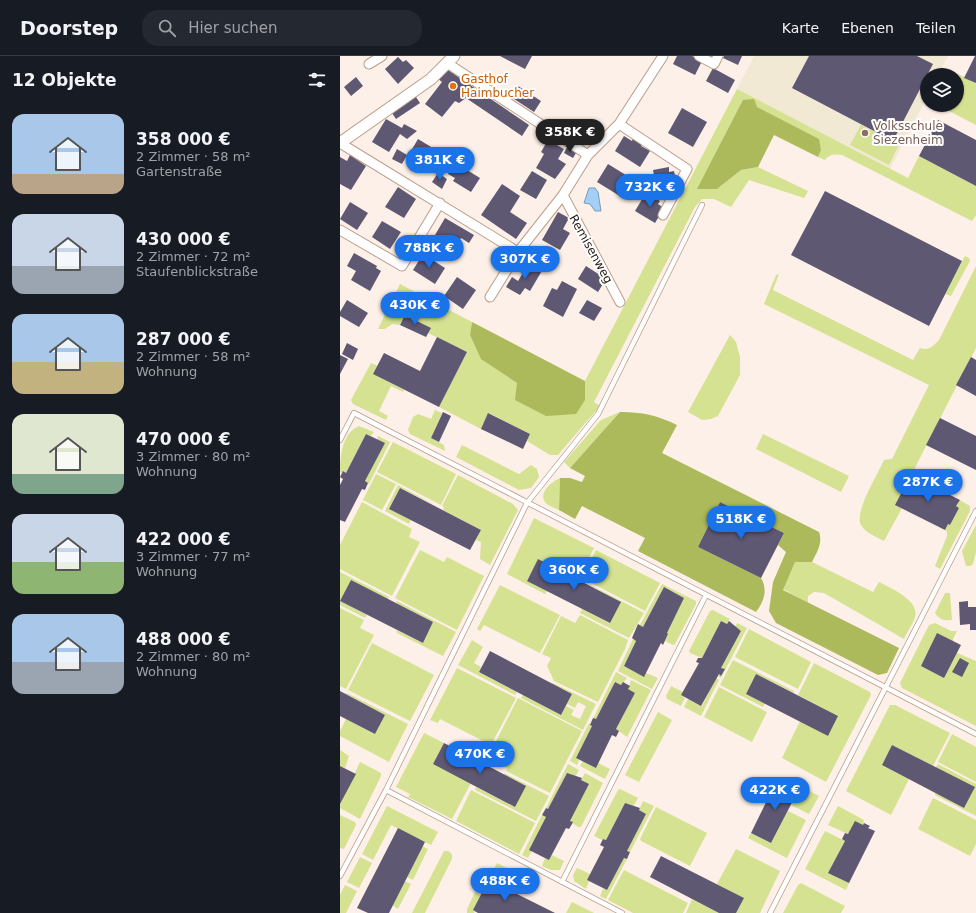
<!DOCTYPE html>
<html lang="de">
<meta charset="utf-8">
<style>
body{margin:0;font-family:"DejaVu Sans",sans-serif;background:#242831;color:#f1f3f6;height:100vh;display:flex;flex-direction:column;font-size:15px;white-space:nowrap}
*{box-sizing:border-box;margin:0}
p{font-size:13px;color:#9ea1a6}
.icon{flex:none;width:22px;height:22px;fill:none;stroke:currentColor;stroke-width:2;stroke-linecap:round;stroke-linejoin:round}
.map{position:relative;flex:1;overflow:hidden}
.drawer{display:flex;flex-direction:column;background:#171b24;width:340px}
.drawer>*{flex:none}
.controls{position:absolute;left:580px;top:12px;display:grid;gap:8px}
.controls a{display:grid;place-items:center;width:44px;height:44px;border-radius:50%;background:#171b24;box-shadow:0 1px 3px #0004;font-size:20px}
.price{position:absolute;translate:-50% -34px;padding:0 9px;border-radius:14px;background:#1a73e8;color:#fff;font-size:13px;line-height:26px;filter:drop-shadow(0 1px 2px #0008)}
.price::after{content:'';position:absolute;left:50%;top:24px;width:12px;height:9px;margin-left:-6px;background:inherit;clip-path:polygon(0 0,100% 0,50% 100%)}
.price.on{background:#222;color:#fff}
ul{padding:0;list-style:none}
li{display:flex;align-items:center;gap:12px;height:100px;padding:0 12px}
li span{display:grid;place-items:center;flex:none;width:112px;height:80px;border-radius:12px;color:#555}
li>.icon{margin-inline-start:auto}
span .icon{width:48px;height:48px;fill:#fffc;stroke-width:1}
li b{font-size:17px}
h2{display:flex;justify-content:space-between;align-items:center;height:48px;padding:0 12px;font-size:17px}
header{display:flex;align-items:center;gap:24px;box-sizing:border-box;height:56px;padding:0 20px;background:#171b24;border-bottom:1px solid #363941}
header strong{font-size:19px}
nav{display:flex;gap:22px;margin-inline-start:auto;font-size:14px}
.search{width:280px;height:36px;background:#242831;display:flex;align-items:center;gap:10px;box-sizing:border-box;padding:0 14px;border-radius:16px;color:#9ea1a6;font-size:15px}
main{display:flex;flex:1;min-height:0}
.map>svg:first-child{display:block}
</style>
<header>
<strong>Doorstep</strong>
<div class="search"><svg class="icon" aria-label="search" viewBox="0 0 24 24"><circle cx="10" cy="10" r="6"/><path d="M15 15l6 6"/></svg>Hier suchen</div>
<nav><a>Karte</a><a>Ebenen</a><a>Teilen</a></nav>
</header>
<main>
<section class="drawer">
<h2>12 Objekte<svg class="icon" aria-label="filters" viewBox="0 0 24 24"><path d="M4 7h16M4 17h16"/><circle cx="9" cy="7" r="2"/><circle cx="15" cy="17" r="2"/></svg></h2>
<ul>
<li><span style="background:linear-gradient(#a9c7e8 75%,#b9a48a 0)"><svg class="icon" aria-label="home" viewBox="0 0 24 24"><path d="M3 11l9-7 9 7M6 9v11h12V9"/></svg></span><div><b>358 000 €</b><p>2 Zimmer · 58 m²</p><p>Gartenstraße</p></div></li>
<li><span style="background:linear-gradient(#c9d6e8 65%,#9aa5b1 0)"><svg class="icon" aria-label="home" viewBox="0 0 24 24"><path d="M3 11l9-7 9 7M6 9v11h12V9"/></svg></span><div><b>430 000 €</b><p>2 Zimmer · 72 m²</p><p>Staufenblickstraße</p></div></li>
<li><span style="background:linear-gradient(#a9c7e8 60%,#c2b280 0)"><svg class="icon" aria-label="home" viewBox="0 0 24 24"><path d="M3 11l9-7 9 7M6 9v11h12V9"/></svg></span><div><b>287 000 €</b><p>2 Zimmer · 58 m²</p><p>Wohnung</p></div></li>
<li><span style="background:linear-gradient(#dfe7d0 75%,#7fa58c 0)"><svg class="icon" aria-label="home" viewBox="0 0 24 24"><path d="M3 11l9-7 9 7M6 9v11h12V9"/></svg></span><div><b>470 000 €</b><p>3 Zimmer · 80 m²</p><p>Wohnung</p></div></li>
<li><span style="background:linear-gradient(#c9d6e8 60%,#8fb573 0)"><svg class="icon" aria-label="home" viewBox="0 0 24 24"><path d="M3 11l9-7 9 7M6 9v11h12V9"/></svg></span><div><b>422 000 €</b><p>3 Zimmer · 77 m²</p><p>Wohnung</p></div></li>
<li><span style="background:linear-gradient(#a9c7e8 60%,#9aa5b1 0)"><svg class="icon" aria-label="home" viewBox="0 0 24 24"><path d="M3 11l9-7 9 7M6 9v11h12V9"/></svg></span><div><b>488 000 €</b><p>2 Zimmer · 80 m²</p><p>Wohnung</p></div></li>
</ul>
</section>
<div class="map">
<svg width="636" height="857" viewBox="0 0 636 857">
<rect width="100%" height="100%" fill="#fdf0e8"/>
<path fill="#f1e9d3" d="M 414,0 L 608,0 L 598,19 L 587,19 L 587,41 L 550,113 L 397,33 Z"/>
<path fill="#d5e291" d="M 610,14 L 636,27 L 636,69 L 605,53 L 607,49 L 617,49 L 617,30 L 619,26 L 617,25 L 617,19 L 608,19 Z
M 397,33 L 568,122 L 579,100 L 636,130 L 636,159 L 632,165 L 502,99 C 494,98 490,98 485,104 L 478,101 L 481,94 L 478,83 L 417,51 L 377,133 L 401,114 L 418,111 L 468,135 L 464,142 L 409,124 L 391,151 L 374,143 L 362,143 L 355,151 L 254,346 L 260,350 L 218,399 L 210,399 L 187,385 L 190,378 L 149,357 L 141,373 L 99,351 L 127,296 L 88,277 L 90,272 L 65,259 L 60,269 L 52,268 L 45,273 L 38,273 L 60,228 L 132,266 L 130,279 L 141,302 L 177,327 L 245,344 L 245,325 Z
M 521,69 L 559,89 L 549,109 L 510,89 Z
M 625,200 L 629,202 L 630,205 L 611,240 L 605,238 Z
M 636,210 L 636,292 L 556,449 L 562,452 L 544,485 C 537,481 525,477 521,469 C 514,456 538,418 544,404 L 552,403 L 589,329 L 424,248 L 436,219 L 439,218 L 433,234 L 573,304 L 580,292 C 589,295 592,291 599,284 Z
M 390,279 L 396,286 L 400,301 L 400,319 L 378,360 L 371,363 L 362,364 L 348,356 Z
M 31,307 L 38,310 L 34,318 L 64,334 L 63,336 L 51,330 L 39,355 L 48,360 L 46,364 L 13,348 L 11,344 Z
M 95,354 L 102,357 L 91,382 L 104,389 L 105,395 L 70,378 L 68,374 L 73,361 L 78,358 L 91,363 Z
M 280,356 L 230,412 L 224,406 L 261,364 Z
M 19,370 L 34,376 L 31,380 L 26,378 L 6,417 L 3,415 L 2,417 L 0,416 C 0,401 2,377 19,370 Z
M 423,378 L 509,420 L 501,436 L 416,393 Z
M 38,380 L 50,386 L 29,428 L 25,425 L 44,388 L 37,383 Z
M 53,386 L 116,418 L 101,449 L 37,416 Z
M 122,389 L 179,418 L 191,409 L 197,413 L 199,421 L 191,432 L 179,434 L 116,401 Z
M 36,418 L 56,428 L 42,454 L 23,444 Z
M 118,419 L 173,448 L 178,454 L 150,509 L 140,503 L 141,486 L 136,484 L 141,474 L 103,454 L 104,451 L 102,450 Z
M 220,422 L 219,454 C 215,452 208,450 205,446 C 198,436 213,425 220,422 Z
M 58,429 L 97,450 L 60,432 L 49,453 L 71,464 L 69,468 L 45,455 Z
M 620,444 L 630,450 L 630,455 L 600,513 L 595,510 L 607,480 L 607,476 L 605,474 L 608,468 L 610,469 L 619,452 L 616,450 Z
M 22,446 L 72,473 L 69,481 L 80,486 L 52,540 L 0,513 L 0,489 Z
M 194,462 L 254,492 L 239,521 L 230,516 L 228,519 L 198,504 L 187,524 L 207,535 L 205,538 L 167,518 Z
M 636,469 L 636,496 L 633,508 L 630,510 L 626,510 L 622,495 Z
M 80,494 L 104,506 L 107,501 L 144,520 L 117,574 L 55,542 Z
M 256,494 L 320,527 L 305,555 L 244,523 L 246,520 L 243,519 Z
M 455,506 L 472,506 L 533,536 L 539,526 C 550,532 580,544 575,561 C 573,568 567,576 564,583 L 484,537 L 474,536 L 468,540 L 468,547 L 443,533 Z
M 0,516 L 49,541 L 48,543 L 0,545 L 27,559 L 25,562 L 0,549 Z
M 243,525 L 304,557 L 289,582 L 240,557 L 242,553 L 269,567 L 280,546 Z
M 322,528 L 356,545 L 356,548 L 335,588 L 333,589 L 325,585 L 328,579 L 327,577 L 344,542 L 324,531 L 303,571 L 300,569 Z
M 160,529 L 220,559 L 200,597 L 144,569 L 140,575 L 137,573 Z
M 605,537 L 610,537 L 612,564 C 604,565 600,564 595,557 Z
M 57,545 L 116,576 L 103,600 L 57,577 L 56,574 L 83,587 L 93,566 L 56,547 Z
M 0,552 L 24,564 L 20,572 L 34,579 L 6,633 L 0,630 Z
M 373,554 L 390,563 L 387,568 L 381,565 L 362,602 L 350,597 L 349,595 L 370,555 Z
M 240,559 L 288,584 L 285,593 L 258,646 L 214,625 L 207,610 L 211,602 L 202,598 L 221,560 L 235,567 Z
M 397,567 L 407,572 L 381,622 L 378,620 L 379,618 L 381,619 L 384,613 L 381,612 L 401,575 L 395,571 Z
M 595,567 L 611,575 L 617,575 L 613,583 L 615,596 L 636,605 L 636,670 L 562,632 L 560,627 L 589,569 Z
M 409,573 L 471,606 L 458,633 L 395,601 Z
M 293,583 L 296,585 L 284,610 L 304,620 L 306,617 L 318,622 L 312,633 L 278,615 Z
M 132,584 L 143,591 L 134,607 L 141,611 L 139,616 L 177,636 L 175,639 L 118,609 Z
M 32,587 L 94,619 L 70,665 L 8,634 Z
M 393,604 L 454,635 L 454,637 L 416,618 L 406,638 L 425,647 L 423,651 L 380,629 Z
M 474,607 L 530,636 L 531,639 L 486,726 L 442,702 L 460,665 L 488,680 L 498,660 L 458,639 Z
M 117,612 L 176,642 L 151,689 L 100,663 L 98,667 L 90,664 Z
M 276,616 L 287,622 L 281,629 L 275,626 L 256,663 L 253,663 Z
M 376,622 L 379,624 L 361,660 L 344,651 L 348,643 L 362,650 Z
M 291,624 L 311,634 L 287,681 L 276,673 L 295,637 L 288,633 Z
M 213,627 L 256,648 L 243,674 L 181,642 L 183,639 L 221,659 L 226,650 L 234,654 L 231,659 L 240,663 L 246,650 L 238,646 L 235,652 L 227,648 L 232,638 L 212,628 Z
M 331,630 L 343,636 L 341,639 L 345,642 L 341,650 L 327,643 L 326,640 Z
M 379,631 L 427,656 L 412,686 L 364,661 Z
M 7,637 L 68,668 L 49,706 L 0,680 L 0,675 L 6,663 L 35,678 L 45,659 L 6,638 Z
M 178,642 L 242,675 L 210,737 L 166,715 L 167,712 L 161,709 L 165,703 L 162,702 L 165,697 L 153,691 Z
M 550,649 L 555,649 L 610,677 L 593,710 L 552,689 L 542,709 L 569,723 L 551,759 L 506,735 Z
M 318,656 L 332,664 L 299,726 L 285,719 Z
M 249,667 L 252,670 L 236,702 L 239,704 L 237,709 L 230,705 Z
M 84,677 L 104,687 L 93,708 L 131,727 L 112,763 L 68,741 L 70,738 L 56,731 Z
M 612,678 L 636,691 L 636,726 L 598,706 Z
M 0,694 L 9,700 L 5,712 L 0,710 Z
M 243,705 L 256,712 L 258,707 L 270,713 L 265,723 L 240,710 Z
M 20,706 L 41,717 L 41,720 L 20,763 L 0,752 L 0,748 Z
M 228,708 L 239,714 L 235,721 L 227,717 L 208,753 L 206,752 Z
M 598,708 L 636,728 L 636,760 L 595,739 L 596,711 Z
M 164,717 L 209,740 L 196,765 L 135,734 L 136,731 L 175,751 Z
M 245,717 L 263,727 L 241,771 L 238,771 L 230,765 L 248,728 L 241,724 Z
M 454,727 L 479,740 L 469,758 L 451,749 L 458,735 L 452,732 Z
M 280,733 L 298,742 L 293,751 L 285,747 L 266,784 L 263,783 L 262,784 L 254,780 L 278,734 Z
M 131,734 L 195,767 L 179,798 L 116,765 Z
M 593,742 L 636,764 L 636,788 L 630,800 L 578,773 Z
M 303,745 L 314,750 L 290,796 L 287,795 L 306,758 L 299,754 Z
M 47,750 L 98,776 L 91,789 L 51,769 L 33,804 L 22,798 Z
M 498,750 L 524,764 L 523,769 L 508,778 L 488,769 Z
M 316,751 L 367,777 L 350,810 L 301,785 L 300,783 Z
M 448,755 L 466,764 L 447,802 L 408,782 L 411,777 L 431,787 Z
M 0,759 L 15,766 L 16,769 L 4,793 L 0,792 Z
M 202,759 L 206,761 L 189,794 L 192,795 L 188,802 L 182,799 Z
M 485,775 L 505,785 L 489,816 L 509,827 L 506,834 L 465,813 Z
M 82,790 L 88,793 L 73,824 L 67,821 Z
M 396,793 L 440,815 L 420,857 L 396,857 L 403,842 L 377,828 Z
M 104,795 L 108,795 L 112,798 L 112,803 L 85,857 L 72,857 Z
M 212,799 L 224,805 L 220,814 L 211,814 L 202,810 L 205,802 L 209,804 Z
M 20,801 L 32,807 L 19,832 L 7,826 Z
M 284,802 L 287,803 L 266,843 L 260,840 L 263,833 L 267,834 Z
M 157,807 L 167,812 L 159,829 L 149,823 Z
M 237,812 L 250,818 L 247,824 L 249,825 L 246,833 L 234,825 L 233,819 Z
M 284,814 L 348,847 L 343,857 L 293,857 L 268,844 Z
M 65,825 L 71,828 L 58,853 L 52,849 Z
M 461,827 L 505,850 L 501,857 L 443,857 L 458,829 Z
M 5,829 L 17,835 L 6,857 L 0,857 L 0,839 Z
M 135,836 L 141,839 L 133,854 L 135,855 L 134,857 L 127,857 L 127,853 Z
M 352,843 L 379,857 L 346,857 Z
M 232,846 L 254,857 L 226,857 Z"/>
<path fill="#acba5b" d="M 414,43 L 417,51 L 479,83 L 481,94 L 478,101 L 434,79 L 418,111 L 401,114 L 377,133 L 357,133 L 403,44 Z
M 132,266 L 245,325 L 245,344 L 236,358 L 206,360 L 175,344 L 177,327 L 141,303 L 130,279 Z
M 280,356 C 303,356 316,359 337,369 L 322,397 L 479,476 C 483,487 477,496 472,506 L 455,506 L 443,534 L 559,592 L 547,617 L 538,619 L 436,567 L 429,555 L 433,526 L 446,496 L 438,489 L 444,477 L 380,446 L 358,491 L 421,522 C 428,534 424,546 416,556 L 298,495 L 305,482 L 242,450 L 235,463 L 219,454 L 220,422 L 230,422 L 242,426 L 245,420 L 230,412 Z"/>
<path fill="#a4d0f8" stroke="#7e99b3" d="M 249,132 L 255,132 L 258,136 L 261,155 L 255,155 L 250,148 L 244,147 Z"/>
<path fill="#5e5873" d="M 160,0 L 192,0 L 185,13 Z
M 337,0 L 352,0 L 362,5 L 355,19 L 333,8 Z
M 384,0 L 402,0 L 398,9 L 383,2 Z
M 469,0 L 577,0 L 593,8 L 553,85 L 452,32 Z
M 635,0 L 636,0 L 636,27 L 624,22 Z
M 58,1 L 63,6 L 66,4 L 74,12 L 58,28 L 45,13 Z
M 105,12 L 189,69 L 182,80 L 126,42 L 119,47 L 115,45 L 102,61 L 85,48 L 102,26 L 97,22 Z
M 373,12 L 395,24 L 388,37 L 366,25 Z
M 16,21 L 23,30 L 11,40 L 4,31 Z
M 178,30 L 201,45 L 194,56 L 171,41 Z
M 74,38 L 80,47 L 56,63 L 50,54 Z
M 342,52 L 367,66 L 353,91 L 328,77 Z
M 46,63 L 62,72 L 64,68 L 77,75 L 67,83 L 60,78 L 49,96 L 32,86 Z
M 598,64 L 636,84 L 636,130 L 579,100 Z
M 284,80 L 292,85 L 293,82 L 303,87 L 301,90 L 310,95 L 300,111 L 275,95 Z
M 78,83 L 106,100 L 96,116 L 68,100 Z
M 208,84 L 224,93 L 218,103 L 226,108 L 215,123 L 196,112 L 204,98 L 201,96 Z
M 227,91 L 236,97 L 233,102 L 224,97 Z
M 57,93 L 67,99 L 62,108 L 52,103 Z
M 10,99 L 26,110 L 11,134 L 0,128 L 0,101 L 7,105 Z
M 119,101 L 130,109 L 127,114 L 140,122 L 131,136 L 113,125 L 115,122 L 108,118 Z
M 268,108 L 294,124 L 283,142 L 257,126 Z
M 329,111 L 329,116 L 334,115 L 336,126 L 331,127 L 332,135 L 317,137 L 313,114 Z
M 192,115 L 207,124 L 196,143 L 180,134 Z
M 98,117 L 107,123 L 102,133 L 92,126 Z
M 162,128 L 180,140 L 170,156 L 187,167 L 176,183 L 141,159 Z
M 58,131 L 76,143 L 64,162 L 45,151 Z
M 485,135 L 622,205 L 589,270 L 451,199 Z
M 310,139 L 320,145 L 318,148 L 324,152 L 315,167 L 295,155 L 304,140 L 308,142 Z
M 10,146 L 28,157 L 17,174 L 0,163 Z
M 218,156 L 229,162 L 223,173 L 230,177 L 220,194 L 202,184 Z
M 105,162 L 134,179 L 129,187 L 121,182 L 116,191 L 95,179 Z
M 42,165 L 61,176 L 50,193 L 32,181 Z
M 14,197 L 37,210 L 36,212 L 41,215 L 30,235 L 11,224 L 16,215 L 7,210 Z
M 83,198 L 105,212 L 95,228 L 73,214 Z
M 193,208 L 203,213 L 190,235 L 185,232 L 180,239 L 166,231 L 172,221 L 178,225 L 187,210 L 191,212 Z
M 246,210 L 266,223 L 258,236 L 238,223 Z
M 117,221 L 136,234 L 123,253 L 104,240 Z
M 222,225 L 237,233 L 223,261 L 203,250 L 212,232 L 217,234 Z
M 7,244 L 28,257 L 19,271 L 0,260 L 0,256 Z
M 247,244 L 262,252 L 254,265 L 239,257 Z
M 65,259 L 91,272 L 86,281 L 60,269 Z
M 97,281 L 127,296 L 99,351 L 33,318 L 44,297 L 80,315 Z
M 7,287 L 18,293 L 13,304 L 2,298 Z
M 0,299 L 8,303 L 0,318 Z
M 631,301 L 636,304 L 636,340 L 616,329 Z
M 103,356 L 111,360 L 99,386 L 91,382 Z
M 148,357 L 190,378 L 183,393 L 141,373 Z
M 600,362 L 636,380 L 636,414 L 586,389 Z
M 26,378 L 45,387 L 25,425 L 28,427 L 25,434 L 22,433 L 5,466 L 0,464 L 0,429 L 3,423 L 0,421 L 3,415 L 6,417 Z
M 571,419 L 620,444 L 616,450 L 619,452 L 610,469 L 608,468 L 605,474 L 555,449 Z
M 60,432 L 141,474 L 130,494 L 49,453 Z
M 380,446 L 444,477 L 421,522 L 358,491 Z
M 198,503 L 281,546 L 270,567 L 187,525 Z
M 11,524 L 93,566 L 83,587 L 0,545 Z
M 324,531 L 344,542 L 327,577 L 328,578 L 323,589 L 321,587 L 304,621 L 284,610 L 296,585 L 292,582 L 298,568 L 303,571 Z
M 628,545 L 628,551 L 636,551 L 636,574 L 630,574 L 630,568 L 620,569 L 619,546 Z
M 381,565 L 387,568 L 389,565 L 401,575 L 381,612 L 385,613 L 381,620 L 379,618 L 361,650 L 341,639 L 359,607 L 356,606 L 358,602 L 362,602 Z
M 597,577 L 621,589 L 604,622 L 581,610 Z
M 150,595 L 232,638 L 221,659 L 139,616 Z
M 620,602 L 629,607 L 622,621 L 612,616 Z
M 416,618 L 498,660 L 488,680 L 406,638 Z
M 275,626 L 281,629 L 283,626 L 290,630 L 288,633 L 295,637 L 276,673 L 279,675 L 276,681 L 272,679 L 256,712 L 236,702 L 252,670 L 250,669 L 253,662 L 256,663 Z
M 0,635 L 45,659 L 35,678 L 0,660 Z
M 104,687 L 186,730 L 175,751 L 93,708 Z
M 552,689 L 635,731 L 624,752 L 542,709 Z
M 0,710 L 16,718 L 0,748 Z
M 227,717 L 242,722 L 241,724 L 249,728 L 230,765 L 233,766 L 232,768 L 229,773 L 226,772 L 209,804 L 189,794 L 206,761 L 202,759 L 206,752 L 208,753 Z
M 437,724 L 444,727 L 446,724 L 454,728 L 452,732 L 458,735 L 431,787 L 411,777 Z
M 285,747 L 300,752 L 299,754 L 306,758 L 287,795 L 290,796 L 287,803 L 284,802 L 267,834 L 247,824 L 264,791 L 260,789 L 263,783 L 266,784 Z
M 515,765 L 523,769 L 524,767 L 530,770 L 528,772 L 535,775 L 509,827 L 488,817 L 505,785 L 502,783 L 505,777 L 508,778 Z
M 58,772 L 85,786 L 49,857 L 28,857 L 17,852 Z
M 321,800 L 404,842 L 396,857 L 379,857 L 310,821 Z
M 149,823 L 159,829 L 215,857 L 138,857 L 133,854 Z"/>
<g fill="none" stroke-linecap="round" stroke-linejoin="round">
<g stroke="#ba9d89" stroke-width="6">
<path id="service" d="M 0,384 L 14,357 L 636,678
M 46,734 L 282,857
M 0,820 L 46,734 L 187,447 L 258,358 L 362,149
M 222,826 L 366,539
M 430,857 L 636,455"/>
</g>
<g stroke="#ba9d89" stroke-width="11">
<path id="minor" d="M 359,0 L 374,8 L 378,0
M 29,8 L 42,0
M 279,68 L 347,113 L 323,159
M 0,87 L 178,196 L 223,139 L 248,99 L 107,7
M 248,99 L 279,68 L 323,0
M 223,139 L 280,246
M 0,174 L 62,210 L 100,147
M 150,241 L 178,196"/>
</g>
<g stroke="#ba9d89" stroke-width="13">
<path id="tertiary" d="M 0,87 L 91,23 L 114,0"/>
</g>
<use href="#service" stroke="#fff" stroke-width="4.5"/>
<use href="#minor" stroke="#fff" stroke-width="9"/>
<use href="#tertiary" stroke="#fff" stroke-width="11"/>
</g>
<circle fill="#e8710a" stroke="#fff" stroke-width="1.5" cx="113" cy="30" r="4"/>
<circle fill="#8d6e63" stroke="#fff" stroke-width="1.5" cx="525" cy="77" r="4"/>
<g text-anchor="middle" stroke-width="4" stroke-linejoin="round" paint-order="stroke">
<g font-size="12" fill="#c56008" stroke="#fff" text-anchor="start">
<text x="121" y="27">Gasthof<tspan x="121" dy="14">Haimbucher</tspan></text>
</g>
<g font-size="12" fill="#785e54" stroke="#fff" text-anchor="start">
<text x="533" y="74">Volksschule<tspan x="533" dy="14">Siezenheim</tspan></text>
</g>
<g font-size="12" fill="#251a13" stroke="#fff">
<text transform="translate(251 193) rotate(61)" y="4">Remisenweg</text>
</g>
</g>
</svg>
<div class="controls">
<a><svg class="icon" aria-label="layers" viewBox="0 0 24 24"><path d="M12 4l9 5-9 5-9-5zM3 14l9 5 9-5"/></svg></a>
</div>
<b class="price on" style="left:230px;top:97px">358K €</b>
<b class="price" style="left:100px;top:125px">381K €</b>
<b class="price" style="left:310px;top:152px">732K €</b>
<b class="price" style="left:89px;top:213px">788K €</b>
<b class="price" style="left:185px;top:224px">307K €</b>
<b class="price" style="left:75px;top:270px">430K €</b>
<b class="price" style="left:588px;top:447px">287K €</b>
<b class="price" style="left:401px;top:484px">518K €</b>
<b class="price" style="left:234px;top:535px">360K €</b>
<b class="price" style="left:140px;top:719px">470K €</b>
<b class="price" style="left:435px;top:755px">422K €</b>
<b class="price" style="left:165px;top:846px">488K €</b>
</div>
</main>
